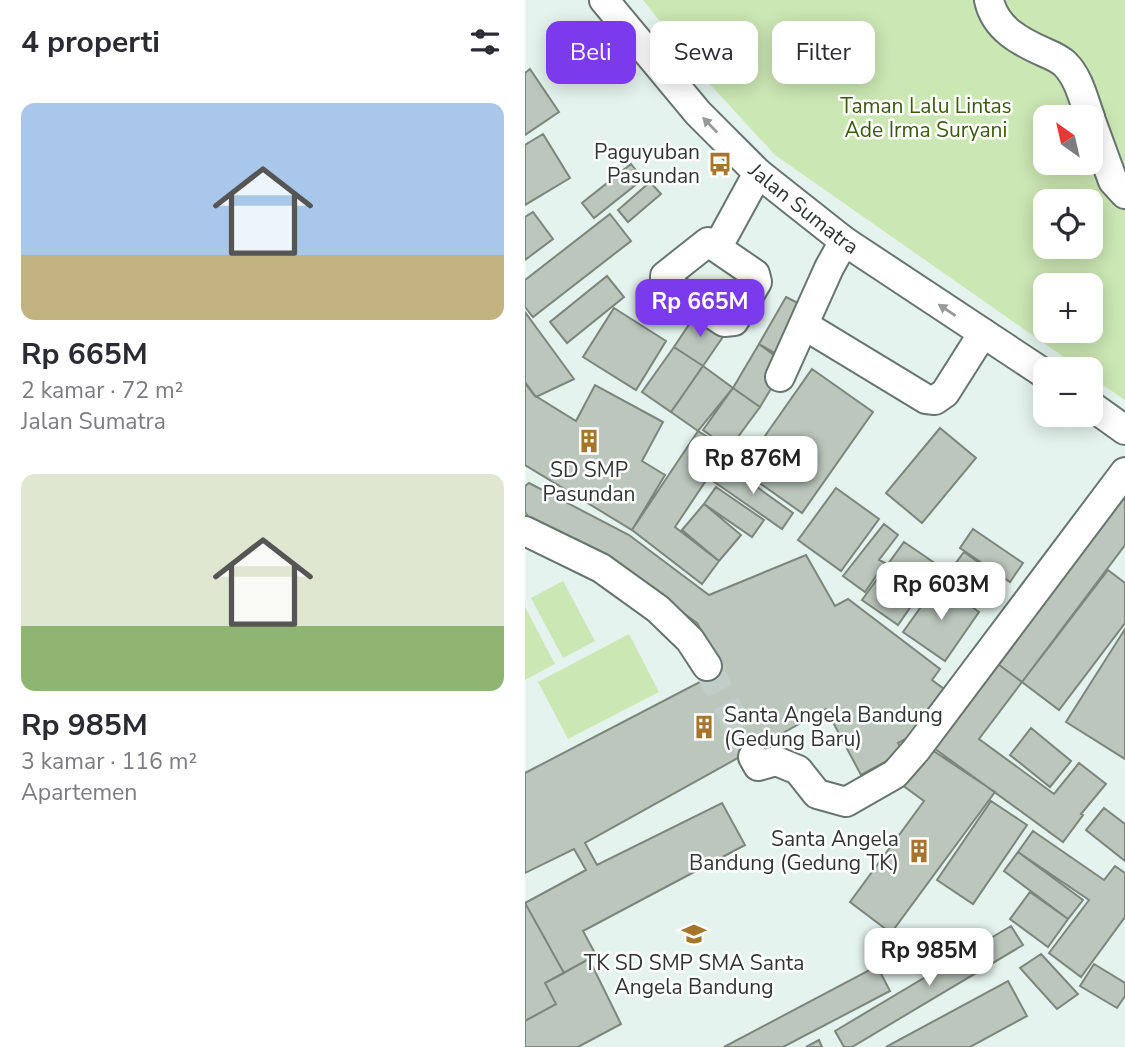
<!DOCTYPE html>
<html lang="id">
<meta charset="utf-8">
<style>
body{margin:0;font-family:"Nunito Sans",sans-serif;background:#f7f7f7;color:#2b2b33;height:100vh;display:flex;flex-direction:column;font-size:26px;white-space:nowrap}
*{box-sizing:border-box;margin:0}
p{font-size:23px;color:#7c7c81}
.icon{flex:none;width:38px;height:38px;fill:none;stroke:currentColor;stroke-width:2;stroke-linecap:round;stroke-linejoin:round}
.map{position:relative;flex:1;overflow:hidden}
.details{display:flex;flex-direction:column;background:#fff;width:525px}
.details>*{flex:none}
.banner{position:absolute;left:21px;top:21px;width:472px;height:63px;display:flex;gap:14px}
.needle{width:46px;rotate:326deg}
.tools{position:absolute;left:508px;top:105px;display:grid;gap:14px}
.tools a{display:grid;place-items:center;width:70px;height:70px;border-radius:14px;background:#fff;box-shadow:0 4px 18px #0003;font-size:35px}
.price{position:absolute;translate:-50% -60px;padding:0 16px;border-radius:14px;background:#fff;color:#222;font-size:23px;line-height:46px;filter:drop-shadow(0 2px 4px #0008)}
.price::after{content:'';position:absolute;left:50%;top:42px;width:21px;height:16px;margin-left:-10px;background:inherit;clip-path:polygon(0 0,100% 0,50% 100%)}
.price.selected{background:#7c3aed;color:#fff}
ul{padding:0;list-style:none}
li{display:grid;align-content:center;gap:14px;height:371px;padding:0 21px}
li span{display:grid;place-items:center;height:217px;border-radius:14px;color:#555}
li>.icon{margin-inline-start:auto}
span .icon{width:126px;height:126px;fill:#fffc;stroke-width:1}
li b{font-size:30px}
h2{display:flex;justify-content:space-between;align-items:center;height:84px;padding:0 21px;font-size:30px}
.chip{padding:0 24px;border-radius:14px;background:#fff;box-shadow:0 4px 18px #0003;font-size:24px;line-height:63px}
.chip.selected{background:#7c3aed;color:#fff}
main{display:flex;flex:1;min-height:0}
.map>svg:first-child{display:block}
</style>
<main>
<section class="details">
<h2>4 properti<svg class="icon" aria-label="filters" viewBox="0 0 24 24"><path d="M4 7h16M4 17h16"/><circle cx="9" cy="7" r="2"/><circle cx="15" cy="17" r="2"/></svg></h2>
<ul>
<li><span style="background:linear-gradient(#a9c7e8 70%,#c2b280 0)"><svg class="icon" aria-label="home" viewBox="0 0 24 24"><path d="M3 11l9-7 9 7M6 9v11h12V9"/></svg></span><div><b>Rp 665M</b><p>2 kamar · 72 m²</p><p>Jalan Sumatra</p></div></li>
<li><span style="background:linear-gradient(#dfe7d0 70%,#8fb573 0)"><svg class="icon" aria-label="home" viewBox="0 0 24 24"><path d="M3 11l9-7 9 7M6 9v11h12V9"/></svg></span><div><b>Rp 985M</b><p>3 kamar · 116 m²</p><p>Apartemen</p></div></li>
</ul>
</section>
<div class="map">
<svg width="600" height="1047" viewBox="0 0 600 1047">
<rect width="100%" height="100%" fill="#e4f3ed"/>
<path fill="#cbe7b3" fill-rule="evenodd" d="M 118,0 L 600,0 L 600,400 L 565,376 L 565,369 L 556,369 L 250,155 L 181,80 ZM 520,117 L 565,117 L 565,163 L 520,163 ZM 520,201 L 565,201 L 565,247 L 520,247 ZM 520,285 L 565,285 L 565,331 L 520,331 Z
M 38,581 L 70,641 L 38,658 L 6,598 Z
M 0,607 L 30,664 L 0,680 Z
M 104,634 L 134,692 L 43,739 L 13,682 Z"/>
<path fill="#bbc6bc" stroke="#7b867d" stroke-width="2" d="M 5,69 L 34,112 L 0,135 L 0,73 Z
M 18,134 L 45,178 L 0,205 L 0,145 Z
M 106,164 L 118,179 L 69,218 L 57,203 Z
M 125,182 L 136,194 L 103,222 L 93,210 Z
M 8,212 L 28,239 L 0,260 L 0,217 Z
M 85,214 L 106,241 L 8,317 L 0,307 L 0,280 Z
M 82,276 L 99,297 L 42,343 L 25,322 Z
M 261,297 L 281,307 L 255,356 L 234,344 Z
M 89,308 L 141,341 L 111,390 L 58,357 Z
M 173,311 L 202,331 L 178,366 L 149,347 Z
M 0,312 L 49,379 L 11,397 L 0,382 Z
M 234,344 L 261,364 L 235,407 L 208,388 Z
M 149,347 L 178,366 L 146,412 L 117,392 Z
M 178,366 L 208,388 L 173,431 L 146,412 Z
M 287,369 L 348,412 L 277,513 L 216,470 Z
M 0,383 L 9,395 L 51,421 L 70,385 L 138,422 L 117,461 L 140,475 L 107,530 L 0,465 Z
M 208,388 L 235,407 L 204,449 L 178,430 Z
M 415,428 L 451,458 L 397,523 L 361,493 Z
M 173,431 L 202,449 L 150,527 L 194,561 L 177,584 L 107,530 Z
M 200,464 L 268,513 L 257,529 L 188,481 Z
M 4,483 L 104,535 L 184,595 L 281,555 L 310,606 L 323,599 L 415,669 L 407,680 L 419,689 L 392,723 L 396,731 L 373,743 L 378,752 L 336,775 L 301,709 L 60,843 L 72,865 L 197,803 L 220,845 L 58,931 L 71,955 L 39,973 L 0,903 L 61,870 L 49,849 L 0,873 L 0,773 L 198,670 L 172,623 L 86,562 L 6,520 L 0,512 L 0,486 Z
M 191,487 L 239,520 L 227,537 L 179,504 Z
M 311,488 L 354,519 L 316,571 L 273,540 Z
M 600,495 L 600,545 L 497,682 L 469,661 Z
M 179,504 L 216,535 L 194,561 L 157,530 Z
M 359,524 L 373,535 L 354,560 L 360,563 L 340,592 L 318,576 Z
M 448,529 L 498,563 L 485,582 L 435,548 Z
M 379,542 L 414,566 L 373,625 L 337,600 Z
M 439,552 L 471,575 L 451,602 L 419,579 Z
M 583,570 L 600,583 L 600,623 L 534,710 L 497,682 Z
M 413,583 L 454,612 L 420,661 L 378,632 Z
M 600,629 L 600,759 L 541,722 Z
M 469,661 L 497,682 L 454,739 L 529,794 L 554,763 L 581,784 L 556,814 L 558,815 L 538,842 L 406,746 Z
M 506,728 L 546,761 L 525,787 L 485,755 Z
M 401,746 L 470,792 L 366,933 L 325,902 L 399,801 L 373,782 Z
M 466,801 L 502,825 L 448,904 L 412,880 Z
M 579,808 L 600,824 L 600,861 L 561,830 Z
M 508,831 L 579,880 L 590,866 L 600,873 L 600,917 L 556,977 L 524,953 L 564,900 L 493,852 Z
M 493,852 L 558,900 L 543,919 L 479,871 Z
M 505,892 L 543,919 L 523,947 L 485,919 Z
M 0,903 L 39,973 L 20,983 L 31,1004 L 0,1021 Z
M 486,926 L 498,945 L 327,1047 L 319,1047 L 310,1031 Z
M 516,954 L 553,994 L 532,1009 L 495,968 Z
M 64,959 L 96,1024 L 53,1047 L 0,1047 L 0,1021 L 31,1004 L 20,983 Z
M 569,964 L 600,983 L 600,996 L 592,1008 L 555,986 Z
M 352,966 L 365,991 L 258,1047 L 199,1047 Z
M 483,981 L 502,1016 L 445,1047 L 361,1047 Z
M 294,1040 L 297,1047 L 281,1047 Z"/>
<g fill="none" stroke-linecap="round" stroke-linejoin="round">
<path stroke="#c0cdc8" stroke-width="28" stroke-dasharray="28 14" stroke-linecap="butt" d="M 182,666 L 228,757"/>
<g stroke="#67756f" stroke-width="32">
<g id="minor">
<path id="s1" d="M 79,0 L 173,113 L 233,173 L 319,241 L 520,374"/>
<path d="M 464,0 C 470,29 496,42 521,53 C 528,56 535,59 540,64 C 554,78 558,98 565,117"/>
<path d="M 565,118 L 588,181 L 600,194"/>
<path d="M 192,248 L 230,274 L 232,282 L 209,321 L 199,322 L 140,282 L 140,276 L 183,242 L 192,248 L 233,173"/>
<path d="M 279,325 L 401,399 L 410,400 L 420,393 L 458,333"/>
<path d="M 255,377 L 304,268 L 319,241"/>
<path d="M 565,405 L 600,430"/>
<path d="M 0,531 L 76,568 L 133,609 L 165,640 L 182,666"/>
<path d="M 228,757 L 233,766 L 251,761 L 273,770 L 292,794 L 321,802 L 370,774 L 391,750 L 600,472"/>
</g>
</g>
<use href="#minor" stroke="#fff" stroke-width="28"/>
</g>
<defs><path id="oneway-solid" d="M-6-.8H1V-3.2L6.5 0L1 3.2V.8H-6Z" transform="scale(1.75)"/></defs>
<g fill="#989a9a">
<use href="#oneway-solid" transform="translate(185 125) rotate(-134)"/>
<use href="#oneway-solid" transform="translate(422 310) rotate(-146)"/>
</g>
<defs>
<g id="bus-bare" transform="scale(1.89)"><path d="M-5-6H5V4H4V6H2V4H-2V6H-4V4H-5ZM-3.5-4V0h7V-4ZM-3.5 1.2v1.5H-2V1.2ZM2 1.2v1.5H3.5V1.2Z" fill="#a6752b" stroke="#fff" stroke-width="2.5" paint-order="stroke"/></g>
<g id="building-bare" transform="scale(1.89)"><path d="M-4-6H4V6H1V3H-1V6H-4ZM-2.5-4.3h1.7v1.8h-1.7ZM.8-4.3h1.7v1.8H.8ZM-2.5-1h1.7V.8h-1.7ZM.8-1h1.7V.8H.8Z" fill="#a6752b" stroke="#fff" stroke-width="2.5" paint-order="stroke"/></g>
<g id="school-bare" transform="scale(1.89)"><path d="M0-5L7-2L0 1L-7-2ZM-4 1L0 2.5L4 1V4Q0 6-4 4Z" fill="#a6752b" stroke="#fff" stroke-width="2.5" paint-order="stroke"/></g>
</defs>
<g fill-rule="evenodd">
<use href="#bus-bare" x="195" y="164"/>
<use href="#building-bare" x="64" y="441"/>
<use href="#building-bare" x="179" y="727"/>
<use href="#building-bare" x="394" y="851"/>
<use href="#school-bare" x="169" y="934"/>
</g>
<g text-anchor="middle" stroke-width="5" stroke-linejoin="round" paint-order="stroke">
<g font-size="21" fill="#3b5b0c" stroke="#fff">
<text x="401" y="113">Taman Lalu Lintas<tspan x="401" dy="24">Ade Irma Suryani</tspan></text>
</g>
<g font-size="21" fill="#303634" stroke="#fff" text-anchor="end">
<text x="175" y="159">Paguyuban<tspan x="175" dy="24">Pasundan</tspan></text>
<text x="64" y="477" text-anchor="middle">SD SMP<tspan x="64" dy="24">Pasundan</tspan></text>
<text x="199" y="722" text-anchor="start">Santa Angela Bandung<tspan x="199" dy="24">(Gedung Baru)</tspan></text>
<text x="374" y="846">Santa Angela<tspan x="374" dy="24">Bandung (Gedung TK)</tspan></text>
<text x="169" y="970" text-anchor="middle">TK SD SMP SMA Santa<tspan x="169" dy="24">Angela Bandung</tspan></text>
</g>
<g font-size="21" fill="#303634" stroke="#fff">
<text dy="7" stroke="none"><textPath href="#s1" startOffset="290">Jalan Sumatra</textPath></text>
</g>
</g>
</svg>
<div class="tools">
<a><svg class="needle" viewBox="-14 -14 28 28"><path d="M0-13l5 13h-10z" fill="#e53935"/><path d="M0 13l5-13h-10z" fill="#7c7c81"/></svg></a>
<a><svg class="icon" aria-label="locate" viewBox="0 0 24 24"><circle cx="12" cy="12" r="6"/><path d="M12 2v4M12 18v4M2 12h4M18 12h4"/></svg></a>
<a>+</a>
<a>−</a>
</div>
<b class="price selected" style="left:175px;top:339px">Rp 665M</b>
<b class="price" style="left:228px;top:496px">Rp 876M</b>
<b class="price" style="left:416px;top:622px">Rp 603M</b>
<b class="price" style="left:404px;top:988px">Rp 985M</b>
<div class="banner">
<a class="chip selected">Beli</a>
<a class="chip">Sewa</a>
<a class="chip">Filter</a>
</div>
</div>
</main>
